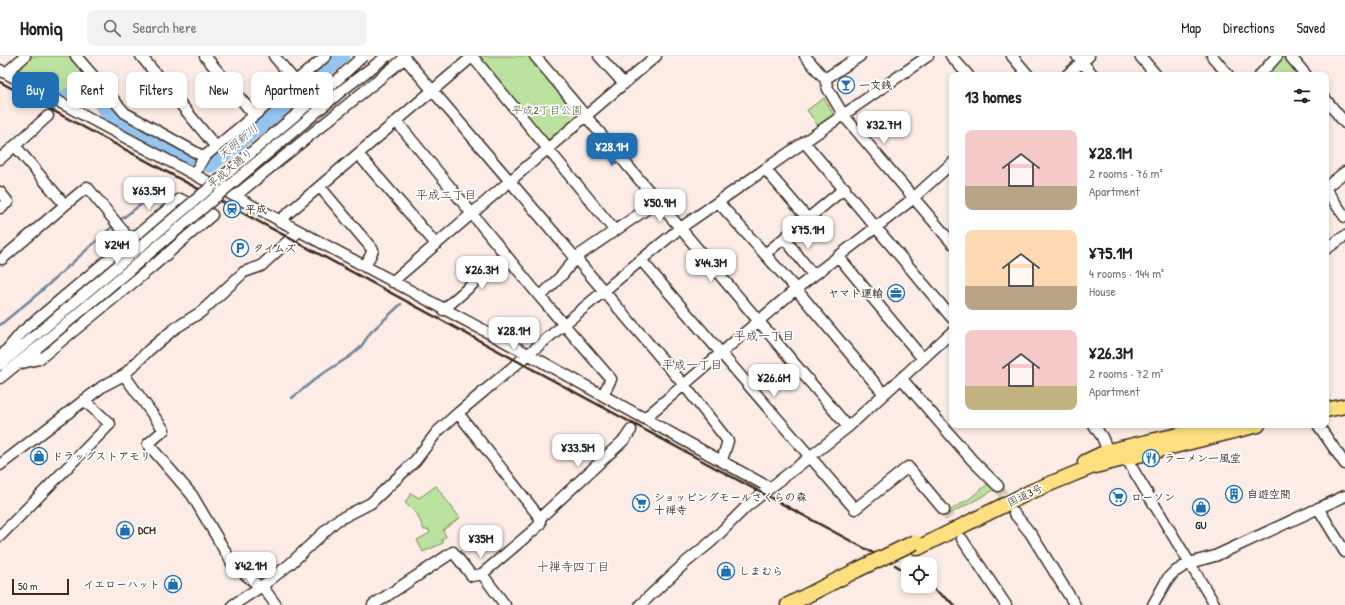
<!DOCTYPE html>
<meta charset="utf-8">
<style>
body{margin:0;font-family:"Patrick Hand","Klee One",sans-serif;background:#f2f2f2;color:#222;height:100vh;display:flex;flex-direction:column;font-size:15px;white-space:nowrap}
*{box-sizing:border-box;margin:0}
p{font-size:13px;color:#767676}
.icon{flex:none;width:22px;height:22px;fill:none;stroke:currentColor;stroke-width:2;stroke-linecap:round;stroke-linejoin:round}
.map{position:relative;flex:1;overflow:hidden}
.sheet{position:absolute;left:949px;top:16px;width:380px;height:356px;display:flex;flex-direction:column;background:#fff;border-radius:8px;box-shadow:0 2px 6px #0003}
.sheet>*{flex:none}
.hud{position:absolute;left:12px;top:16px;width:380px;height:36px;display:flex;gap:8px}
.controls{position:absolute;left:901px;top:501px;display:grid;gap:8px}
.controls a{display:grid;place-items:center;width:36px;height:36px;border-radius:8px;background:#fff;box-shadow:0 2px 6px #0003;font-size:20px}
.scale{position:absolute;left:12px;bottom:10px;width:57px;box-sizing:border-box;padding-left:4px;border:2px solid #3b2a1e;border-top:0;font-size:11px;line-height:14px;white-space:nowrap;color:#3b2a1e;-webkit-text-stroke:3px #fff;paint-order:stroke}
.price{position:absolute;translate:-50% -34px;padding:0 9px;border-radius:8px;background:#fff;color:#222;font-size:13px;line-height:26px;filter:drop-shadow(0 1px 2px #0008)}
.price::after{content:'';position:absolute;left:50%;top:24px;width:12px;height:9px;margin-left:-6px;background:inherit;clip-path:polygon(0 0,100% 0,50% 100%)}
.price.on{background:#1f6fb2;color:#fff}
ul{padding:0;list-style:none}
li{display:flex;align-items:center;gap:12px;height:100px;padding:0 16px}
li span{display:grid;place-items:center;flex:none;width:112px;height:80px;border-radius:8px;color:#555}
li>.icon{margin-inline-start:auto}
span .icon{width:48px;height:48px;fill:#fffc;stroke-width:1}
li b{font-size:17px}
h2{display:flex;justify-content:space-between;align-items:center;height:48px;padding:0 16px;font-size:17px}
.chip{padding:0 14px;border-radius:8px;background:#fff;box-shadow:0 2px 6px #0003;font-size:14px;line-height:36px}
.chip.on{background:#1f6fb2;color:#fff}
header{display:flex;align-items:center;gap:24px;box-sizing:border-box;height:56px;padding:0 20px;background:#fff;border-bottom:1px solid #e0e0e0}
header strong{font-size:19px}
nav{display:flex;gap:22px;margin-inline-start:auto;font-size:14px}
.search{width:280px;height:36px;background:#f2f2f2;display:flex;align-items:center;gap:10px;box-sizing:border-box;padding:0 14px;border-radius:8px;color:#767676;font-size:15px}
.map>svg:first-child{display:block}
</style>
<header>
<strong>Homiq</strong>
<div class="search"><svg class="icon" aria-label="search" viewBox="0 0 24 24"><circle cx="10" cy="10" r="6"/><path d="M15 15l6 6"/></svg>Search here</div>
<nav><a>Map</a><a>Directions</a><a>Saved</a></nav>
</header>
<div class="map">
<svg width="1345" height="549" viewBox="0 0 1345 549">
<rect width="100%" height="100%" fill="#fcece5"/>
<filter id="ink" filterUnits="userSpaceOnUse"><feTurbulence type="fractalNoise" baseFrequency=".025" numOctaves="2"/><feDisplacementMap in="SourceGraphic" scale="8" xChannelSelector="R" yChannelSelector="G"/><feConvolveMatrix kernelMatrix="1 2 1 2 8 2 1 2 1" color-interpolation-filters="sRGB"/></filter>
<g filter="url(#ink)">
<path fill="#bae19d" stroke="#7a865e" d="M 28,0 L 72,0 L 102,35 C 81,28 76,26 57,39 L 12,18 Z
M 478,0 L 530,0 L 578,57 L 577,60 L 548,84 L 545,84 Z
M 1277,0 L 1290,0 L 1306,19 L 1260,19 Z
M 824,42 L 835,61 L 819,71 L 807,54 Z
M 989,427 L 994,434 L 950,458 L 949,455 L 969,443 Z
M 436,430 L 460,462 L 443,474 L 446,481 L 442,483 L 443,487 L 423,496 L 417,484 L 430,477 L 429,474 L 424,474 L 417,458 L 405,447 L 411,437 L 419,442 Z"/>
<g fill="none" stroke-linecap="round" stroke-linejoin="round">
<path stroke="#70869c" stroke-width="2.5" d="M 120,164 L 170,127
M 0,269 L 39,237 L 114,169
M 292,342 L 319,320 L 349,301 L 360,292 L 371,276 L 401,248
M 1200,509 L 1216,505 L 1253,488
M 1159,549 L 1178,519"/>
<path stroke="#94c4f0" stroke-width="14" d="M 63,43 C 71,37 82,34 92,39 C 98,42 103,53 108,57 C 138,81 175,96 210,110 L 270,63 L 343,0"/>
<path stroke="#d5c5bd" stroke-width="10" stroke-dasharray="10 5" stroke-linecap="butt" d="M 998,430 L 1011,452
M 944,454 L 959,478"/>
<g stroke="#3b2a1e" stroke-width="13">
<path id="minor" d="M 76,0 L 125,57 L 204,101
M 141,0 L 216,91
M 205,0 L 254,59
M 274,0 L 295,25
M 403,0 L 684,329 L 728,385 L 722,404
M 472,0 L 615,175
M 535,0 L 848,371
M 599,0 L 624,28
M 805,0 L 825,23 L 828,33 L 844,60 L 952,187
M 951,0 L 968,19
M 1012,0 L 1028,19
M 1077,0 L 1093,19
M 1140,0 L 1156,19
M 1212,0 L 1228,19
M 1290,0 L 1306,19
M 0,14 L 528,298 L 770,432 L 848,371 L 952,276
M 6,17 L 25,0
M 1067,19 L 1089,0
M 1260,19 L 1277,0
M 825,23 L 860,0
M 1326,44 L 1345,67
M 397,66 L 540,241 L 611,323 L 603,339
M 805,87 L 952,262
M 16,91 L 65,149 L 87,131 L 150,208
M 358,98 L 436,188
M 0,103 L 48,60
M 765,113 L 808,163
M 195,117 L 204,101 L 326,0
M 320,131 L 373,194 L 365,211
M 1326,131 L 1345,116
M 1326,134 L 1345,161
M 0,136 L 8,146 L 0,152
M 240,143 L 239,137 L 405,2
M 719,147 L 796,233 L 884,338
M 279,165 L 473,0
M 785,183 L 813,219
M 1326,193 L 1345,180
M 765,198 L 845,132
M 838,200 L 923,303
M 2,203 L 65,149
M 641,204 L 855,453 L 908,411 L 944,454
M 392,226 L 656,0
M 540,241 L 563,218 L 575,202 L 657,146
M 443,254 L 506,199
M 0,302 L 22,276 L 180,143 L 212,159 L 152,211 L 39,303 L 18,308
M 0,309 L 30,284
M 124,319 L 164,374 L 148,388 L 192,439 L 232,507 L 260,531
M 0,322 L 37,292
M 902,323 L 972,404 L 998,430
M 458,357 L 540,462
M 645,362 L 796,233 L 910,145 L 952,107
M 1094,369 L 1102,381 L 1108,395 L 1126,402 L 1215,549
M 1318,369 L 1345,408
M 0,409 L 103,330 L 124,319 L 149,294 L 174,273 L 201,256 L 244,216 L 261,210 L 299,175
M 1318,452 L 1345,496
M 1014,457 L 1031,478 L 1075,549
M 0,480 L 110,368 L 84,344
M 962,483 L 1006,549
M 233,549 L 262,530
M 276,549 L 262,530 L 290,508 L 336,465 L 371,447 L 415,405 L 437,376 L 458,357 L 641,204 L 679,173 L 928,0
M 373,549 L 453,496 L 472,520 L 482,518
M 505,549 L 482,518 L 535,473 L 540,468 L 540,462 L 625,383 L 631,374
M 640,549 L 685,507 L 712,485 L 746,451 L 770,432
M 1153,549 L 1168,522 L 1173,517 L 1189,507 L 1215,500 L 1345,440"/>
</g>
<g stroke="#3b2a1e" stroke-width="17">
<path id="highway" d="M 1326,354 L 1345,350
M 1085,406 L 1108,395 L 1213,371
M 918,492 L 1030,436 L 1091,411 L 1258,369
M 788,549 L 857,514"/>
</g>
<use href="#minor" stroke="#fff" stroke-width="10"/>
<use href="#highway" stroke="#fce080" stroke-width="14"/>
<path stroke="#3b2a1e" stroke-width="2.5" d="M 0,26 L 875,498
M 895,509 L 908,517
M 929,530 L 955,549"/>
<g stroke="#3b2a1e" stroke-width="13" stroke-linecap="butt">
<path id="minor-bridge" d="M 30,284 L 337,24 L 363,0
M 37,292 L 345,32 L 387,0"/>
</g>
<g stroke="#3b2a1e" stroke-width="17" stroke-linecap="butt">
<path id="highway-bridge" d="M 857,514 L 915,486"/>
</g>
<use href="#minor-bridge" stroke="#fff" stroke-width="10"/>
<use href="#highway-bridge" stroke="#fce080" stroke-width="14"/>
</g>
</g>
<defs>
<g id="bar-ring" transform="scale(0.9)"><circle r="9.5" fill="#fff" stroke="#1f6fb2" stroke-width="1.5"/><path d="M-6-5H6L.8 .8V4.5H3.5V6h-7V4.5H-.8V.8Z" fill="#1f6fb2"/></g>
<g id="station-ring" transform="scale(0.9)"><circle r="9.5" fill="#fff" stroke="#1f6fb2" stroke-width="1.5"/><path d="M-3-6H3Q5-6 5-4V2Q5 4 3 4L4.5 6H3L1.5 4h-3L-3 6H-4.5L-3 4Q-5 4-5 2V-4Q-5-6-3-6ZM-3.5-4v3h7v-3ZM-3.5 1v1.5H-2V1ZM2 1v1.5H3.5V1Z" fill="#1f6fb2"/></g>
<g id="parking-ring" transform="scale(0.9)"><circle r="9.5" fill="#fff" stroke="#1f6fb2" stroke-width="1.5"/><path d="M-3.5-5.5H1a3.5 3.5 0 0 1 0 7H-1V5.5H-3.5ZM-1-3.4V-.6H.8a1.4 1.4 0 0 0 0-2.8Z" fill="#1f6fb2"/></g>
<g id="office-ring" transform="scale(0.9)"><circle r="9.5" fill="#fff" stroke="#1f6fb2" stroke-width="1.5"/><path d="M-6-3h4V-5.5h4V-3h4V5H-6ZM-1-4.5V-3h2v-1.5ZM-6 0V1H6V0Z" fill="#1f6fb2"/></g>
<g id="shop-ring" transform="scale(0.9)"><circle r="9.5" fill="#fff" stroke="#1f6fb2" stroke-width="1.5"/><path d="M-5-2.5h2.3a2.7 3.5 0 0 1 5.4 0H5L5.5 6h-11ZM-1.5-2.5h3a1.5 2.3 0 0 0-3 0Z" fill="#1f6fb2"/></g>
<g id="restaurant-ring" transform="scale(0.9)"><circle r="9.5" fill="#fff" stroke="#1f6fb2" stroke-width="1.5"/><path d="M-5-6h1v4h1v-4h1v4h1v-4h1v5L-1.5 .5V6h-2V.5L-5-1ZM5-6V6H3V1.5H1.5Q1.5-4 5-6Z" fill="#1f6fb2"/></g>
<g id="building-ring" transform="scale(0.9)"><circle r="9.5" fill="#fff" stroke="#1f6fb2" stroke-width="1.5"/><path d="M-4-6H4V6H1V3H-1V6H-4ZM-2.5-4.3h1.7v1.8h-1.7ZM.8-4.3h1.7v1.8H.8ZM-2.5-1h1.7V.8h-1.7ZM.8-1h1.7V.8H.8Z" fill="#1f6fb2"/></g>
<g id="supermarket-ring" transform="scale(0.9)"><circle r="9.5" fill="#fff" stroke="#1f6fb2" stroke-width="1.5"/><path d="M-6-5.5h2.5l.6 2H6L4.5 2H-2.5L-4.4-4H-6ZM-1.5 3.2a1.3 1.3 0 1 0 .1 0ZM3 3.2a1.3 1.3 0 1 0 .1 0Z" fill="#1f6fb2"/></g>
</defs>
<g fill-rule="evenodd">
<use href="#bar-ring" x="846" y="29"/>
<use href="#station-ring" x="232" y="153"/>
<use href="#parking-ring" x="240" y="192"/>
<use href="#office-ring" x="896" y="237"/>
<use href="#shop-ring" x="39" y="400"/>
<use href="#restaurant-ring" x="1151" y="402"/>
<use href="#building-ring" x="1234" y="438"/>
<use href="#supermarket-ring" x="1118" y="441"/>
<use href="#supermarket-ring" x="641" y="447"/>
<use href="#shop-ring" x="1201" y="451"/>
<use href="#shop-ring" x="125" y="474"/>
<use href="#shop-ring" x="726" y="515"/>
<use href="#shop-ring" x="173" y="528"/>
</g>
<g text-anchor="middle" stroke-width="3.5" stroke-linejoin="round" paint-order="stroke">
<g font-size="11" font-weight="bold" fill="#3b2a1e" stroke="#fff" text-anchor="start">
<text x="859" y="33">一文銭</text>
<text x="245" y="157">平成</text>
<text x="253" y="196">タイムズ</text>
<text x="883" y="241" text-anchor="end">ヤマト運輸</text>
<text x="52" y="404">ドラッグストアモリ</text>
<text x="1164" y="406">ラーメン一風堂</text>
<text x="1247" y="442">自遊空間</text>
<text x="654" y="445">ショッピングモールさくらの森<tspan x="654" dy="13">十禅寺</tspan></text>
<text x="1131" y="445">ローソン</text>
<text x="1201" y="473" text-anchor="middle">GU</text>
<text x="138" y="478">DCM</text>
<text x="739" y="519">しまむら</text>
<text x="160" y="532" text-anchor="end">イエローハット</text>
</g>
<g font-size="11" fill="#5b583e" stroke="#fff">
<text x="547" y="58">平成2丁目公園</text>
</g>
<g font-size="11" fill="#3b2a1e" stroke="#fff">
<text transform="translate(230 112) rotate(-40)" y="4">平成大通り</text>
<text transform="translate(1025 439) rotate(-25)" y="4">国道3号</text>
</g>
<g font-size="12" font-style="italic" fill="#56585d" stroke="#fff">
<text transform="translate(238 86) rotate(-40)" y="4">天明新川</text>
</g>
<g font-size="12" fill="#3b2a1e" stroke="#fff">
<text x="446" y="143">平成二丁目</text>
<text x="764" y="284">平成一丁目</text>
<text x="692" y="313">平成一丁目</text>
<text x="573" y="515">十禅寺四丁目</text>
</g>
</g>
</svg>
<div class="controls">
<a><svg class="icon" aria-label="locate" viewBox="0 0 24 24"><circle cx="12" cy="12" r="6"/><path d="M12 2v4M12 18v4M2 12h4M18 12h4"/></svg></a>
</div>
<div class="scale">50 m</div>
<b class="price" style="left:884px;top:89px">¥32.7M</b>
<b class="price on" style="left:612px;top:111px">¥28.1M</b>
<b class="price" style="left:149px;top:155px">¥63.5M</b>
<b class="price" style="left:660px;top:167px">¥50.9M</b>
<b class="price" style="left:808px;top:194px">¥75.1M</b>
<b class="price" style="left:117px;top:209px">¥24M</b>
<b class="price" style="left:711px;top:227px">¥44.3M</b>
<b class="price" style="left:482px;top:234px">¥26.3M</b>
<b class="price" style="left:514px;top:295px">¥28.1M</b>
<b class="price" style="left:774px;top:342px">¥26.6M</b>
<b class="price" style="left:578px;top:412px">¥33.5M</b>
<b class="price" style="left:481px;top:503px">¥35M</b>
<b class="price" style="left:251px;top:530px">¥42.1M</b>
<div class="hud">
<a class="chip on">Buy</a>
<a class="chip">Rent</a>
<a class="chip">Filters</a>
<a class="chip">New</a>
<a class="chip">Apartment</a>
</div>
<section class="sheet">
<h2>13 homes<svg class="icon" aria-label="filters" viewBox="0 0 24 24"><path d="M4 7h16M4 17h16"/><circle cx="9" cy="7" r="2"/><circle cx="15" cy="17" r="2"/></svg></h2>
<ul>
<li><span style="background:linear-gradient(#f6c9c9 70%,#b9a48a 0)"><svg class="icon" aria-label="home" viewBox="0 0 24 24"><path d="M3 11l9-7 9 7M6 9v11h12V9"/></svg></span><div><b>¥28.1M</b><p>2 rooms · 76 m²</p><p>Apartment</p></div></li>
<li><span style="background:linear-gradient(#ffd9b3 70%,#b9a48a 0)"><svg class="icon" aria-label="home" viewBox="0 0 24 24"><path d="M3 11l9-7 9 7M6 9v11h12V9"/></svg></span><div><b>¥75.1M</b><p>4 rooms · 144 m²</p><p>House</p></div></li>
<li><span style="background:linear-gradient(#f6c9c9 70%,#c2b280 0)"><svg class="icon" aria-label="home" viewBox="0 0 24 24"><path d="M3 11l9-7 9 7M6 9v11h12V9"/></svg></span><div><b>¥26.3M</b><p>2 rooms · 72 m²</p><p>Apartment</p></div></li>
</ul>
</section>
</div>
